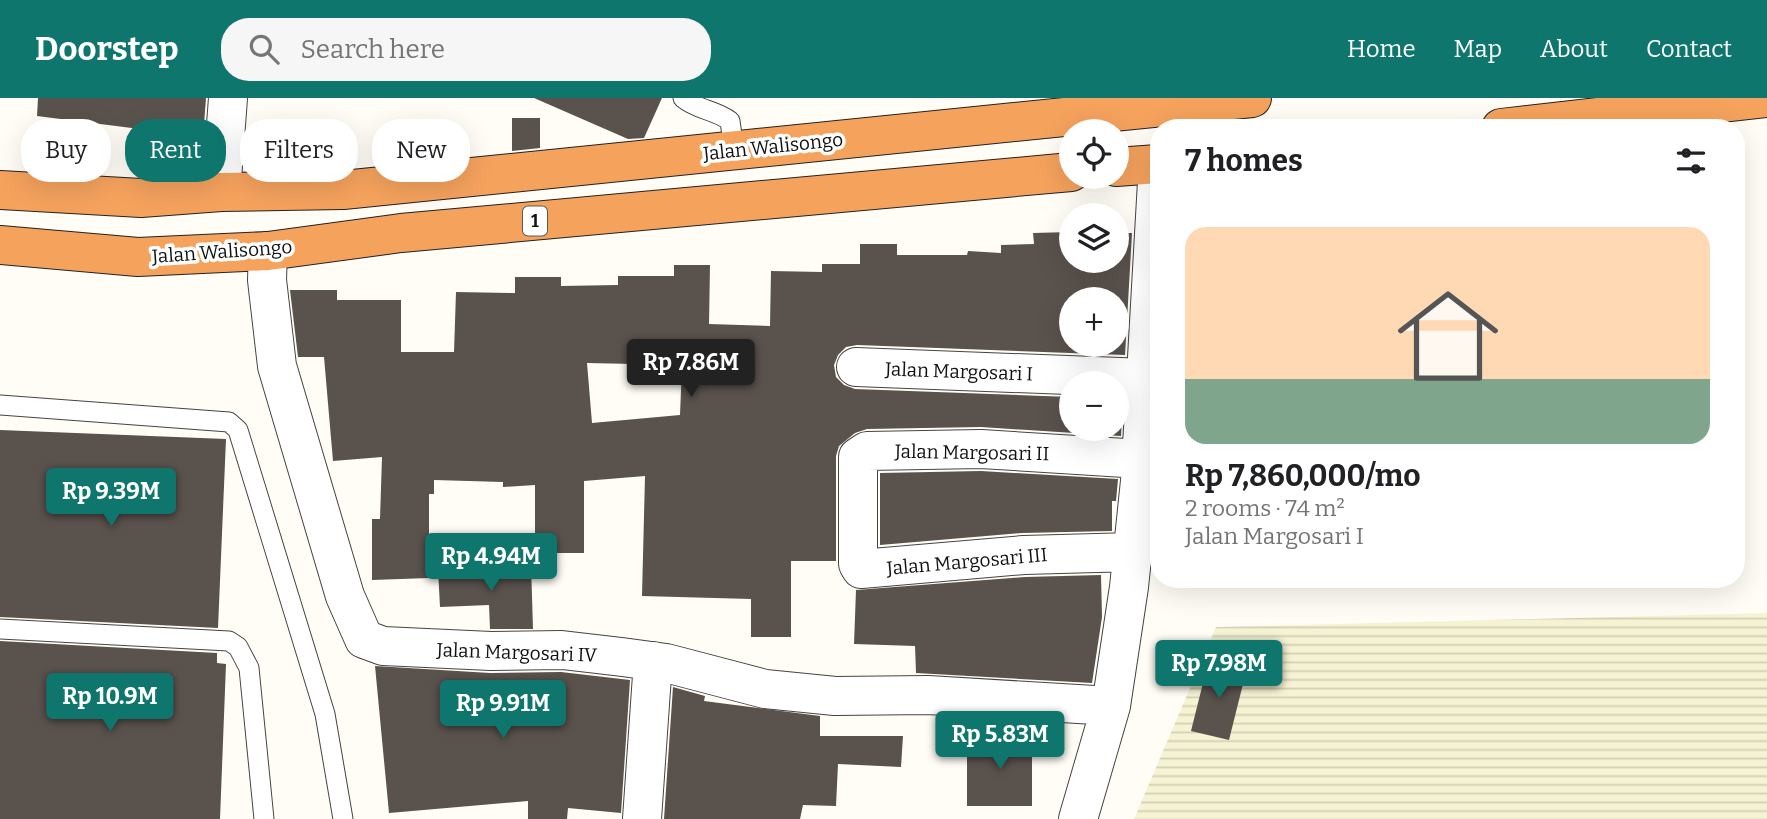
<!DOCTYPE html>
<meta charset="utf-8">
<style>
body{margin:0;font-family:Bitter,serif;background:#f6f6f6;color:#202124;height:100vh;display:flex;flex-direction:column;font-size:26px;white-space:nowrap}
*{box-sizing:border-box;margin:0}
p{font-size:23px;color:#757577}
.icon{flex:none;width:38px;height:38px;fill:none;stroke:currentColor;stroke-width:2;stroke-linecap:round;stroke-linejoin:round}
.map{position:relative;flex:1;overflow:hidden}
.drawer{position:absolute;left:1150px;top:21px;width:595px;height:469px;display:flex;flex-direction:column;background:#fff;border-radius:28px;box-shadow:0 7px 28px #0002}
.drawer>*{flex:none}
.guide{position:absolute;left:21px;top:21px;width:665px;height:63px;display:flex;gap:14px}
.tools{position:absolute;left:1059px;top:21px;display:grid;gap:14px}
.tools a{display:grid;place-items:center;width:70px;height:70px;border-radius:50%;background:#fff;box-shadow:0 7px 28px #0002;font-size:35px}
.price{position:absolute;translate:-50% -60px;padding:0 16px;border-radius:7px;background:#0f766e;color:#fff;font-size:23px;line-height:46px;filter:drop-shadow(0 2px 4px #0008)}
.price::after{content:'';position:absolute;left:50%;top:42px;width:21px;height:16px;margin-left:-10px;background:inherit;clip-path:polygon(0 0,100% 0,50% 100%)}
.price.selected{background:#222;color:#fff}
ul{padding:0;list-style:none}
li{display:grid;align-content:center;gap:14px;height:371px;padding:0 35px}
li span{display:grid;place-items:center;height:217px;border-radius:21px;color:#555}
li>.icon{margin-inline-start:auto}
span .icon{width:126px;height:126px;fill:#fffc;stroke-width:1}
li b{font-size:30px}
h2{display:flex;justify-content:space-between;align-items:center;height:84px;padding:0 35px;font-size:30px}
.pill{padding:0 24px;border-radius:28px;background:#fff;box-shadow:0 7px 28px #0002;font-size:24px;line-height:63px}
.pill.selected{background:#0f766e;color:#fff}
header{display:flex;align-items:center;gap:42px;box-sizing:border-box;height:98px;padding:0 35px;background:#0f766e;color:#fff}
header strong{font-size:33px}
nav{display:flex;gap:38px;margin-inline-start:auto;font-size:24px}
.search{width:490px;height:63px;background:#f6f6f6;display:flex;align-items:center;gap:18px;box-sizing:border-box;padding:0 24px;border-radius:28px;color:#757577;font-size:26px}
.map>svg:first-child{display:block}
</style>
<header>
<strong>Doorstep</strong>
<div class="search"><svg class="icon" aria-label="search" viewBox="0 0 24 24"><circle cx="10" cy="10" r="6"/><path d="M15 15l6 6"/></svg>Search here</div>
<nav><a>Home</a><a>Map</a><a>About</a><a>Contact</a></nav>
</header>
<div class="map">
<svg width="1767" height="721" viewBox="0 0 1767 721">
<defs>
<pattern id="farmland-rules" width="6" height="5" patternUnits="userSpaceOnUse" patternTransform="scale(1.75)"><rect width="6" height="5" fill="#f6f3d4"/><path d="M0 2.5h6" fill="none" stroke="#d2cfb5"/></pattern>
</defs>
<rect width="100%" height="100%" fill="#fffdf5"/>
<path fill="url(#farmland-rules)" d="M 1767,515 L 1767,721 L 1134,721 L 1216,529 Z"/>
<path fill="#5a524d" fill-rule="evenodd" d="M 38,0 L 206,0 L 203,39 L 37,18 Z
M 534,0 L 662,0 L 644,40 L 628,41 Z
M 512,20 L 540,20 L 540,50 L 512,53 Z
M 1071,134 L 1071,163 L 1116,163 L 1116,135 L 1132,135 L 1125,257 L 857,247 L 846,249 L 838,257 L 834,267 L 836,279 L 844,287 L 855,291 L 1071,299 L 1071,331 L 1116,331 L 1116,301 L 1123,301 L 1121,338 L 981,329 L 867,331 L 855,335 L 839,348 L 836,358 L 836,463 L 791,463 L 791,539 L 751,539 L 751,501 L 642,498 L 645,378 L 584,383 L 584,455 L 535,455 L 535,387 L 503,389 L 503,384 L 434,382 L 434,396 L 429,396 L 429,480 L 372,482 L 372,421 L 380,421 L 382,359 L 333,363 L 324,259 L 298,259 L 290,192 L 337,192 L 337,202 L 401,202 L 401,254 L 454,254 L 456,194 L 515,195 L 515,179 L 561,179 L 561,188 L 618,187 L 618,178 L 674,178 L 674,167 L 710,167 L 709,226 L 770,228 L 771,173 L 822,174 L 822,166 L 860,166 L 860,146 L 897,146 L 897,157 L 967,157 L 968,153 L 1001,155 L 1001,147 L 1034,146 L 1033,135 ZM 1071,201 L 1116,201 L 1116,247 L 1071,247 ZM 587,265 L 682,267 L 680,317 L 592,325 Z
M 0,332 L 226,341 L 218,530 L 0,519 Z
M 981,373 L 1118,381 L 1116,403 L 1112,403 L 1112,433 L 1022,435 L 880,447 L 880,375 Z
M 531,466 L 533,531 L 490,531 L 489,507 L 440,509 L 438,471 Z
M 1101,477 L 1102,519 L 1092,585 L 916,575 L 915,548 L 854,546 L 856,492 L 1025,479 Z
M 0,543 L 217,555 L 217,565 L 226,566 L 220,721 L 0,721 Z
M 1209,561 L 1247,570 L 1229,642 L 1191,633 Z
M 375,568 L 490,575 L 561,574 L 630,582 L 621,715 L 568,710 L 567,721 L 528,721 L 528,703 L 389,715 Z
M 673,589 L 705,598 L 704,603 L 820,618 L 820,638 L 903,638 L 901,669 L 838,666 L 836,708 L 803,707 L 800,721 L 664,721 Z
M 967,638 L 1032,638 L 1032,708 L 967,708 Z"/>
<g fill="none" stroke-linecap="round" stroke-linejoin="round">
<g stroke="#444" stroke-width="21">
<path id="lane" d="M 683,0 C 697,12 716,12 730,23 L 734,52
M 0,307 L 229,324 L 238,332 L 325,616 L 343,721
M 0,531 L 229,543 L 238,549 L 249,570 L 264,721"/>
</g>
<g stroke="#444" stroke-width="40">
<path id="street" d="M 221,94 L 228,0
M 268,153 L 267,182 L 277,268 L 345,498 L 364,541 L 383,548 L 491,553 L 562,552 L 622,559 L 666,565 L 765,591 L 835,598 L 928,597 L 1111,608
M 856,269 L 1146,280
M 1133,454 L 1024,457 L 861,471 L 858,466 L 858,359 L 867,353 L 981,351 L 1141,361
M 642,721 L 653,563
M 1078,721 L 1111,608 L 1129,489 L 1140,383 L 1158,66"/>
</g>
<g stroke="#222" stroke-width="40">
<path id="highway" d="M 1501,30 L 1765,0
M 1116,69 L 1158,66
M 0,92 L 141,100 L 221,94 L 343,92 L 1252,0
M 0,147 L 138,159 L 268,153 L 401,135 L 1071,74"/>
</g>
<use href="#lane" stroke="#fff" stroke-width="19"/>
<use href="#street" stroke="#fff" stroke-width="38"/>
<use href="#highway" stroke="#f5a25d" stroke-width="38"/>
</g>
<g text-anchor="middle" stroke-width="7" stroke-linejoin="round" paint-order="stroke">
<rect fill="#fff" stroke="#585858" stroke-width="2" x="523" y="108.5" width="24" height="29" rx="5"/>
<g font-size="18" font-weight="bold" fill="#111">
<text x="535" y="129">1</text>
</g>
<g font-size="19" fill="#111" stroke="#fff">
<text transform="translate(773 48) rotate(-6)" y="7">Jalan Walisongo</text>
<text transform="translate(222 153) rotate(-4)" y="7">Jalan Walisongo</text>
<text transform="translate(959 273) rotate(2)" y="7">Jalan Margosari I</text>
<text transform="translate(972 354) rotate(1)" y="7">Jalan Margosari II</text>
<text transform="translate(967 463) rotate(-5)" y="7">Jalan Margosari III</text>
<text transform="translate(517 554) rotate(2)" y="7">Jalan Margosari IV</text>
</g>
</g>
</svg>
<div class="tools">
<a><svg class="icon" aria-label="locate" viewBox="0 0 24 24"><circle cx="12" cy="12" r="6"/><path d="M12 2v4M12 18v4M2 12h4M18 12h4"/></svg></a>
<a><svg class="icon" aria-label="layers" viewBox="0 0 24 24"><path d="M12 4l9 5-9 5-9-5zM3 14l9 5 9-5"/></svg></a>
<a>+</a>
<a>−</a>
</div>
<b class="price selected" style="left:691px;top:301px">Rp 7.86M</b>
<b class="price" style="left:111px;top:430px">Rp 9.39M</b>
<b class="price" style="left:491px;top:495px">Rp 4.94M</b>
<b class="price" style="left:1219px;top:602px">Rp 7.98M</b>
<b class="price" style="left:110px;top:635px">Rp 10.9M</b>
<b class="price" style="left:503px;top:642px">Rp 9.91M</b>
<b class="price" style="left:1000px;top:673px">Rp 5.83M</b>
<div class="guide">
<a class="pill">Buy</a>
<a class="pill selected">Rent</a>
<a class="pill">Filters</a>
<a class="pill">New</a>
</div>
<section class="drawer">
<h2>7 homes<svg class="icon" aria-label="filters" viewBox="0 0 24 24"><path d="M4 7h16M4 17h16"/><circle cx="9" cy="7" r="2"/><circle cx="15" cy="17" r="2"/></svg></h2>
<ul>
<li><span style="background:linear-gradient(#ffd9b3 70%,#7fa58c 0)"><svg class="icon" aria-label="home" viewBox="0 0 24 24"><path d="M3 11l9-7 9 7M6 9v11h12V9"/></svg></span><div><b>Rp 7,860,000/mo</b><p>2 rooms · 74 m²</p><p>Jalan Margosari I</p></div></li>
</ul>
</section>
</div>
